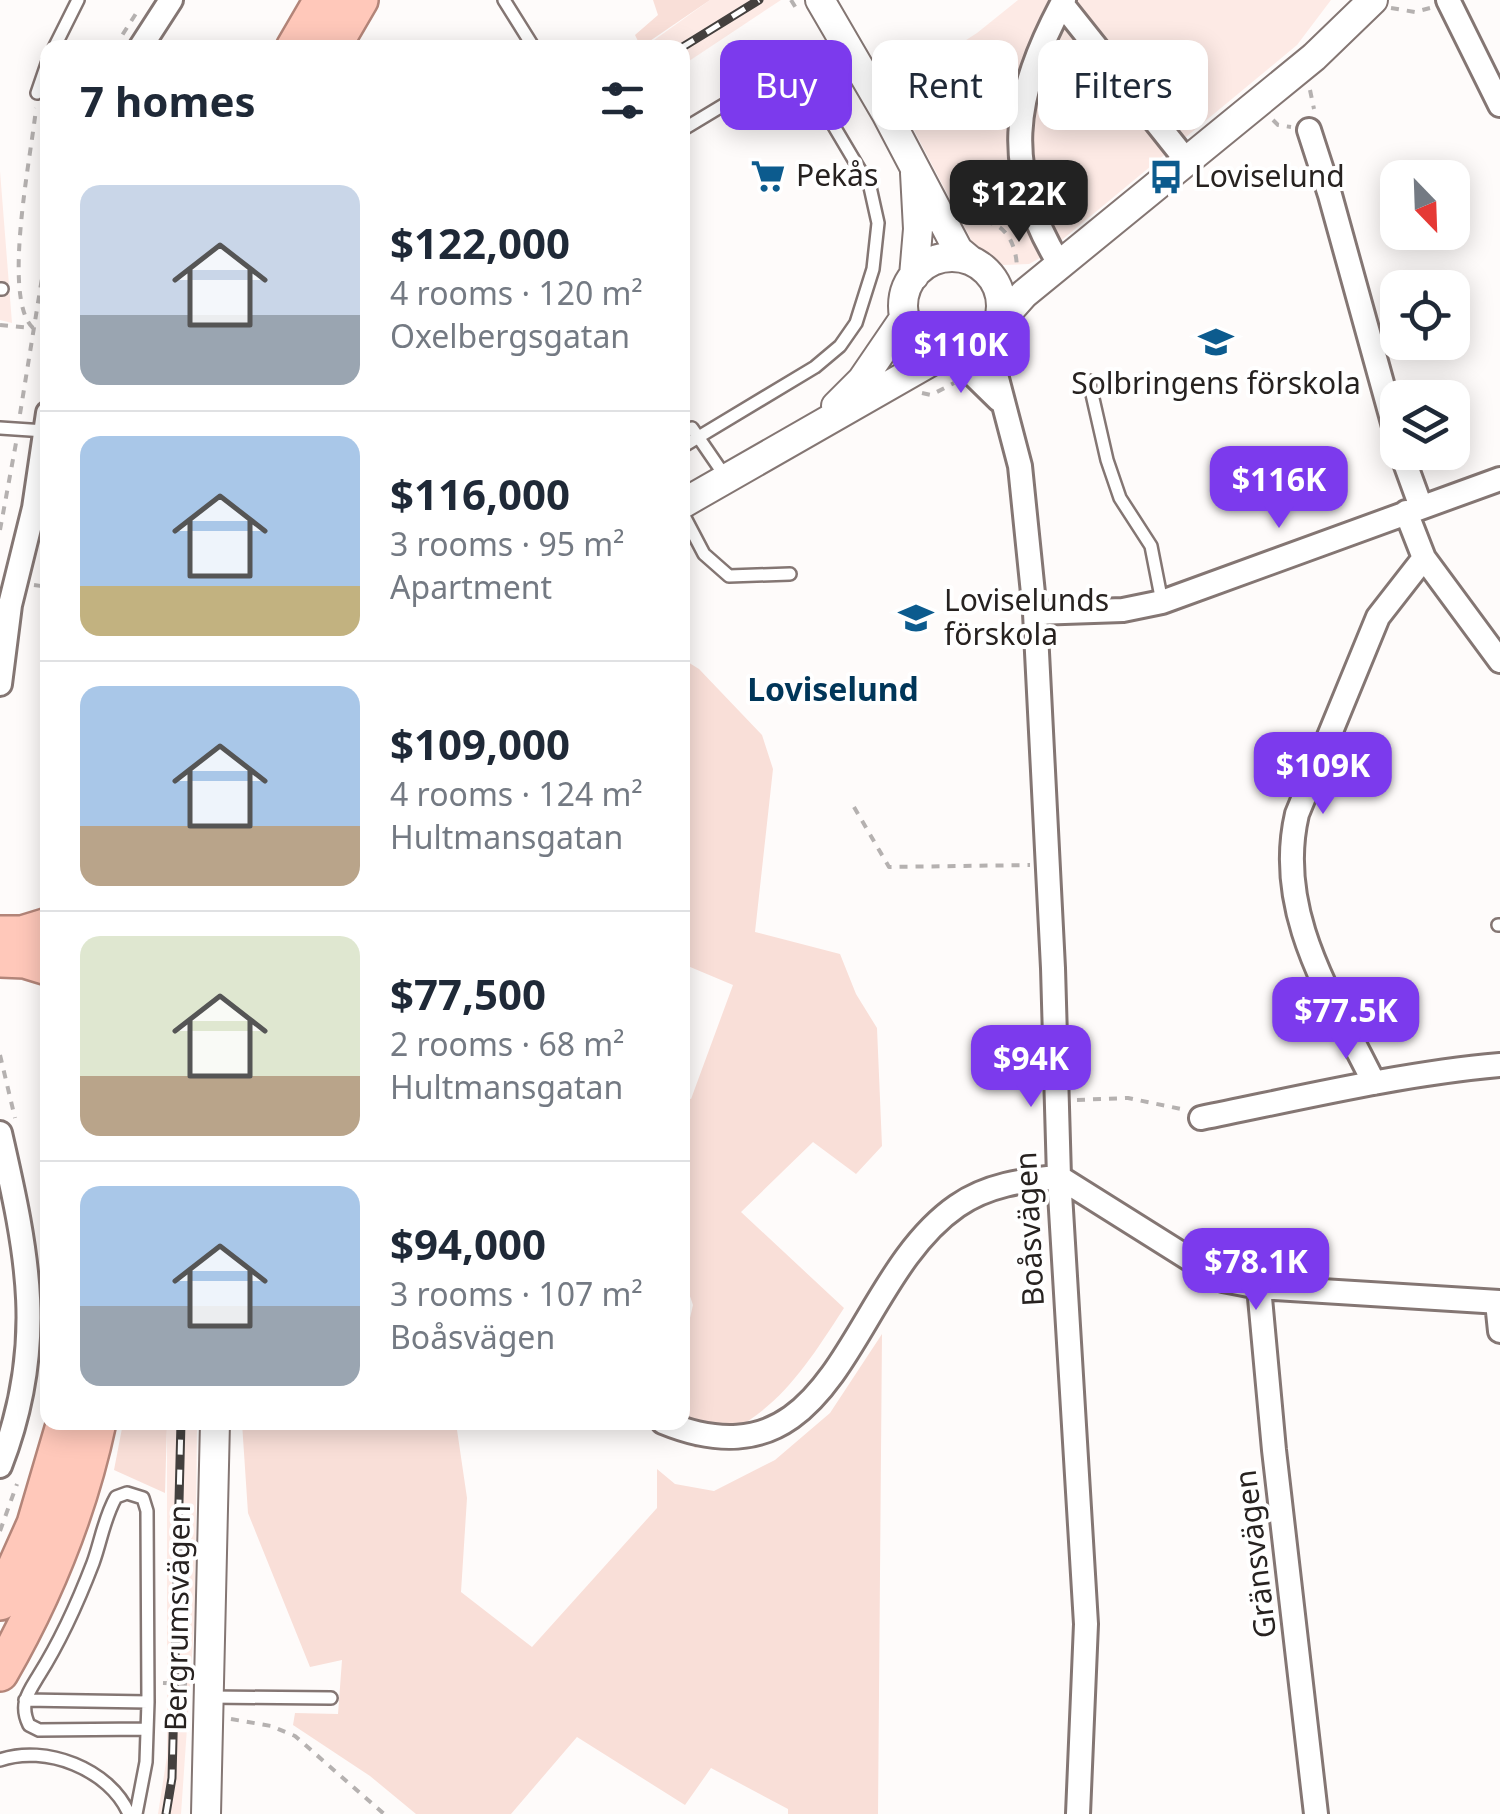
<!DOCTYPE html>
<meta charset="utf-8">
<style>
body{margin:0;font-family:"Noto Sans",sans-serif;background:#f2f2f3;color:#1f2937;height:100vh;display:flex;flex-direction:column;font-size:38px;white-space:nowrap}
*{box-sizing:border-box;margin:0}
p{font-size:32px;color:#747a83}
.icon{flex:none;width:55px;height:55px;fill:none;stroke:currentColor;stroke-width:2;stroke-linecap:round;stroke-linejoin:round}
.map{position:relative;flex:1;overflow:hidden}
.side{position:absolute;left:40px;top:40px;width:650px;height:1390px;display:flex;flex-direction:column;background:#fff;border-radius:20px;box-shadow:0 5px 25px #0003}
.side>*{flex:none}
.guide{position:absolute;left:720px;top:40px;width:630px;height:90px;display:flex;gap:20px}
.needle{width:65px;rotate:157deg}
.controls{position:absolute;left:1380px;top:160px;display:grid;gap:20px}
.controls a{display:grid;place-items:center;width:90px;height:90px;border-radius:20px;background:#fff;box-shadow:0 5px 25px #0003;font-size:50px}
.price{position:absolute;translate:-50% -85px;padding:0 22px;border-radius:20px;background:#7c3aed;color:#fff;font-size:32px;line-height:65px;filter:drop-shadow(0 2px 5px #0008)}
.price::after{content:'';position:absolute;left:50%;top:60px;width:30px;height:22px;margin-left:-15px;background:inherit;clip-path:polygon(0 0,100% 0,50% 100%)}
.price.selected{background:#222;color:#fff}
ul{padding:0;list-style:none}
li{display:flex;align-items:center;gap:30px;height:250px;padding:0 40px}
li+li{border-top:2px solid #e0e1e3}
li span{display:grid;place-items:center;flex:none;width:280px;height:200px;border-radius:20px;color:#555}
li>.icon{margin-inline-start:auto}
span .icon{width:120px;height:120px;fill:#fffc;stroke-width:1}
li b{font-size:42px}
h2{display:flex;justify-content:space-between;align-items:center;height:120px;padding:0 40px;font-size:42px}
.pill{padding:0 35px;border-radius:20px;background:#fff;box-shadow:0 5px 25px #0003;font-size:35px;line-height:90px}
.pill.selected{background:#7c3aed;color:#fff}
.map>svg:first-child{display:block}
</style>
<div class="map">
<svg width="1500" height="1814" viewBox="0 0 1500 1814">
<rect width="100%" height="100%" fill="#fefbfa"/>
<path fill="#fdeae5" d="M 710,0 L 781,0 L 683,65 L 682,48 L 643,48 Z
M 1018,0 L 1331,0 L 1297,45 L 1040,258 L 1029,264 L 1003,265 L 975,247 L 892,88 L 977,33 Z
M 0,171 L 12,323 L 0,320 Z
M 167,1423 L 197,1423 L 195,1613 L 181,1814 L 158,1814 L 167,1756 Z"/>
<path fill="#f9dfd8" d="M 653,0 L 710,0 L 641,47 L 635,35 L 658,15 Z
M 683,659 L 699,669 L 762,735 L 773,769 L 755,932 L 840,954 L 856,994 L 877,1028 L 882,1146 L 856,1174 L 813,1142 L 741,1212 L 844,1308 C 800,1376 773,1418 695,1448 L 677,1423 L 682,1422 L 683,1348 L 693,1305 L 682,1273 L 683,1097 L 691,1099 L 733,985 L 683,964 Z
M 882,1334 L 878,1814 L 788,1814 L 788,1809 L 711,1768 L 685,1805 L 577,1737 L 511,1814 L 416,1814 L 370,1776 L 293,1725 L 295,1713 L 338,1714 L 342,1660 L 310,1667 L 248,1513 L 242,1423 L 456,1423 L 467,1498 L 461,1592 L 532,1647 L 657,1508 L 657,1469 L 675,1484 L 714,1491 L 775,1460 L 830,1413 Z
M 123,1423 L 167,1423 L 165,1493 L 114,1470 Z"/>
<g fill="none" stroke-linecap="round" stroke-linejoin="round">
<g stroke="#847673" stroke-width="16">
<path id="service" d="M 504,0 L 534,48
M 54,48 L 78,0
M 37,93 L 48,61
M 682,130 L 770,77 L 794,76 L 816,96 L 870,187 L 878,223 L 873,269 L 856,323 L 840,346 L 815,367 L 682,447
M 0,289 L 2,289
M 1089,381 L 1107,460 L 1120,498 L 1151,546 L 1162,602
M 0,428 L 45,431
M 692,428 L 727,479
M 682,512 L 704,554 L 729,576 L 790,574
M 1498,925 L 1500,925
M 208,1697 L 331,1698
M 25,1700 L 148,1702
M 0,1760 C 45,1744 110,1769 129,1814
M 136,1814 L 146,1762 L 148,1702 L 147,1511 L 143,1498 L 127,1493 L 116,1497 C 104,1518 101,1541 93,1563 C 78,1602 61,1640 39,1675 C 28,1693 19,1704 29,1725 L 39,1730 L 147,1729"/>
</g>
<g stroke="#847673" stroke-width="28">
<path id="minor" d="M 1448,0 L 1500,105
M 1062,4 L 1186,160
M 140,48 L 171,0
M 1309,130 L 1330,195 L 1398,441
M 1060,265 C 1001,169 1012,96 1064,0
M 993,332 L 994,367 L 1020,466 L 1035,613 L 1053,968 L 1059,1177 L 1086,1624 L 1078,1814
M 953,355 L 999,400
M 1401,452 L 1421,507
M 1406,512 L 1424,558 L 1500,661
M 1035,613 L 1123,610 L 1162,602 L 1500,479
M 0,684 L 10,605 L 34,508 L 48,413
M 1374,1083 C 1332,997 1274,913 1297,814 L 1378,617 L 1424,558
M 1201,1118 C 1300,1098 1399,1074 1500,1065
M 0,1133 C 28,1255 47,1345 0,1466
M 1259,1287 L 1274,1450 L 1316,1814
M 1497,1302 L 1500,1331
M 663,1422 C 841,1495 847,1282 957,1206 C 987,1185 1023,1180 1059,1177 L 1223,1280 L 1259,1287 L 1500,1302"/>
</g>
<g stroke="#847673" stroke-width="32">
<path id="tertiary" d="M 820,0 L 887,115 L 958,250 L 970,260
M903 306a49 49 0 1 1 98 0a49 49 0 1 1-98 0Z
M 914,276 L 918,229 L 915,173
M 998,323 L 1024,294 L 1314,57 L 1373,0
M 836,406 L 862,380 L 905,317
M 682,504 L 944,354
M 206,1814 L 215,1422"/>
</g>
<g stroke="#b38579" stroke-width="40">
<path id="trunk" d="M 294,48 L 322,0
M 332,48 L 360,0
M 0,934 L 22,934 L 48,926
M 0,959 L 25,960 L 48,967
M 0,1602 L 35,1524 L 65,1422
M 0,1673 C 45,1595 79,1511 98,1422"/>
</g>
<path stroke="#b5b1b0" stroke-width="4" stroke-dasharray="8 8" stroke-linecap="butt" d="M 791,0 L 799,13
M 1391,8 L 1415,12 L 1430,8
M 114,48 L 137,12
M 1310,90 L 1314,109
M 1273,120 L 1278,125 L 1291,127
M 969,223 C 1002,215 1017,241 1017,270
M 0,325 L 33,328
M 33,328 C 1,298 32,152 36,108
M 922,393 L 931,395 L 954,383
M 20,414 L 48,241
M 0,530 L 16,443
M 34,585 L 48,587
M 854,807 L 889,867 L 1030,865
M 0,1055 L 15,1118
M 1077,1100 L 1128,1098 L 1186,1110
M 0,1531 L 17,1484
M 163,1683 L 188,1684
M 231,1719 L 271,1726 L 295,1736 L 384,1814"/>
<use href="#service" stroke="#fff" stroke-width="11"/>
<use href="#minor" stroke="#fff" stroke-width="22"/>
<use href="#tertiary" stroke="#fff" stroke-width="28"/>
<use href="#trunk" stroke="#ffc8ba" stroke-width="35"/>
<g stroke="#44403e" stroke-width="9">
<path id="rail" d="M 681,48 L 759,0
M 166,1814 L 172,1778 L 181,1422"/>
</g>
<use href="#rail" stroke="#fff" stroke-width="5" stroke-dasharray="15" stroke-linecap="butt"/>
</g>
<defs>
<g id="supermarket-bare" transform="scale(2.7)"><path d="M-6-5.5h2.5l.6 2H6L4.5 2H-2.5L-4.4-4H-6ZM-1.5 3.2a1.3 1.3 0 1 0 .1 0ZM3 3.2a1.3 1.3 0 1 0 .1 0Z" fill="#0c5b8e" stroke="#fff" stroke-width="2.5" paint-order="stroke"/></g>
<g id="bus-bare" transform="scale(2.7)"><path d="M-5-6H5V4H4V6H2V4H-2V6H-4V4H-5ZM-3.5-4V0h7V-4ZM-3.5 1.2v1.5H-2V1.2ZM2 1.2v1.5H3.5V1.2Z" fill="#0c5b8e" stroke="#fff" stroke-width="2.5" paint-order="stroke"/></g>
<g id="school-bare" transform="scale(2.7)"><path d="M0-5L7-2L0 1L-7-2ZM-4 1L0 2.5L4 1V4Q0 6-4 4Z" fill="#0c5b8e" stroke="#fff" stroke-width="2.5" paint-order="stroke"/></g>
</defs>
<g fill-rule="evenodd">
<use href="#supermarket-bare" x="768" y="176"/>
<use href="#bus-bare" x="1166" y="177"/>
<use href="#school-bare" x="1216" y="342"/>
<use href="#school-bare" x="916" y="618"/>
</g>
<g text-anchor="middle" stroke-width="8" stroke-linejoin="round" paint-order="stroke">
<g font-size="30" fill="#272220" stroke="#fff" text-anchor="start">
<text x="796" y="186">Pekås</text>
<text x="1194" y="187">Loviselund</text>
<text x="1216" y="394" text-anchor="middle">Solbringens förskola</text>
<text x="944" y="611">Loviselunds<tspan x="944" dy="34">förskola</tspan></text>
</g>
<g font-size="30" fill="#272220" stroke="#fff">
<text transform="translate(1030 1229) rotate(-93)" y="10">Boåsvägen</text>
<text transform="translate(1256 1554) rotate(-97)" y="10">Gränsvägen</text>
<text transform="translate(178 1618) rotate(-89)" y="10">Bergrumsvägen</text>
</g>
<g font-size="32" font-weight="bold" fill="#003659" stroke="#fff">
<text x="833" y="701">Loviselund</text>
</g>
</g>
</svg>
<div class="controls">
<a><svg class="needle" viewBox="-14 -14 28 28"><path d="M0-13l5 13h-10z" fill="#e53935"/><path d="M0 13l5-13h-10z" fill="#747a83"/></svg></a>
<a><svg class="icon" aria-label="locate" viewBox="0 0 24 24"><circle cx="12" cy="12" r="6"/><path d="M12 2v4M12 18v4M2 12h4M18 12h4"/></svg></a>
<a><svg class="icon" aria-label="layers" viewBox="0 0 24 24"><path d="M12 4l9 5-9 5-9-5zM3 14l9 5 9-5"/></svg></a>
</div>
<b class="price selected" style="left:1019px;top:245px">$122K</b>
<b class="price" style="left:961px;top:396px">$110K</b>
<b class="price" style="left:1279px;top:531px">$116K</b>
<b class="price" style="left:1323px;top:817px">$109K</b>
<b class="price" style="left:1346px;top:1062px">$77.5K</b>
<b class="price" style="left:1031px;top:1110px">$94K</b>
<b class="price" style="left:1256px;top:1313px">$78.1K</b>
<div class="guide">
<a class="pill selected">Buy</a>
<a class="pill">Rent</a>
<a class="pill">Filters</a>
</div>
<section class="side">
<h2>7 homes<svg class="icon" aria-label="filters" viewBox="0 0 24 24"><path d="M4 7h16M4 17h16"/><circle cx="9" cy="7" r="2"/><circle cx="15" cy="17" r="2"/></svg></h2>
<ul>
<li><span style="background:linear-gradient(#c9d6e8 65%,#9aa5b1 0)"><svg class="icon" aria-label="home" viewBox="0 0 24 24"><path d="M3 11l9-7 9 7M6 9v11h12V9"/></svg></span><div><b>$122,000</b><p>4 rooms · 120 m²</p><p>Oxelbergsgatan</p></div></li>
<li><span style="background:linear-gradient(#a9c7e8 75%,#c2b280 0)"><svg class="icon" aria-label="home" viewBox="0 0 24 24"><path d="M3 11l9-7 9 7M6 9v11h12V9"/></svg></span><div><b>$116,000</b><p>3 rooms · 95 m²</p><p>Apartment</p></div></li>
<li><span style="background:linear-gradient(#a9c7e8 70%,#b9a48a 0)"><svg class="icon" aria-label="home" viewBox="0 0 24 24"><path d="M3 11l9-7 9 7M6 9v11h12V9"/></svg></span><div><b>$109,000</b><p>4 rooms · 124 m²</p><p>Hultmansgatan</p></div></li>
<li><span style="background:linear-gradient(#dfe7d0 70%,#b9a48a 0)"><svg class="icon" aria-label="home" viewBox="0 0 24 24"><path d="M3 11l9-7 9 7M6 9v11h12V9"/></svg></span><div><b>$77,500</b><p>2 rooms · 68 m²</p><p>Hultmansgatan</p></div></li>
<li><span style="background:linear-gradient(#a9c7e8 60%,#9aa5b1 0)"><svg class="icon" aria-label="home" viewBox="0 0 24 24"><path d="M3 11l9-7 9 7M6 9v11h12V9"/></svg></span><div><b>$94,000</b><p>3 rooms · 107 m²</p><p>Boåsvägen</p></div></li>
</ul>
</section>
</div>
